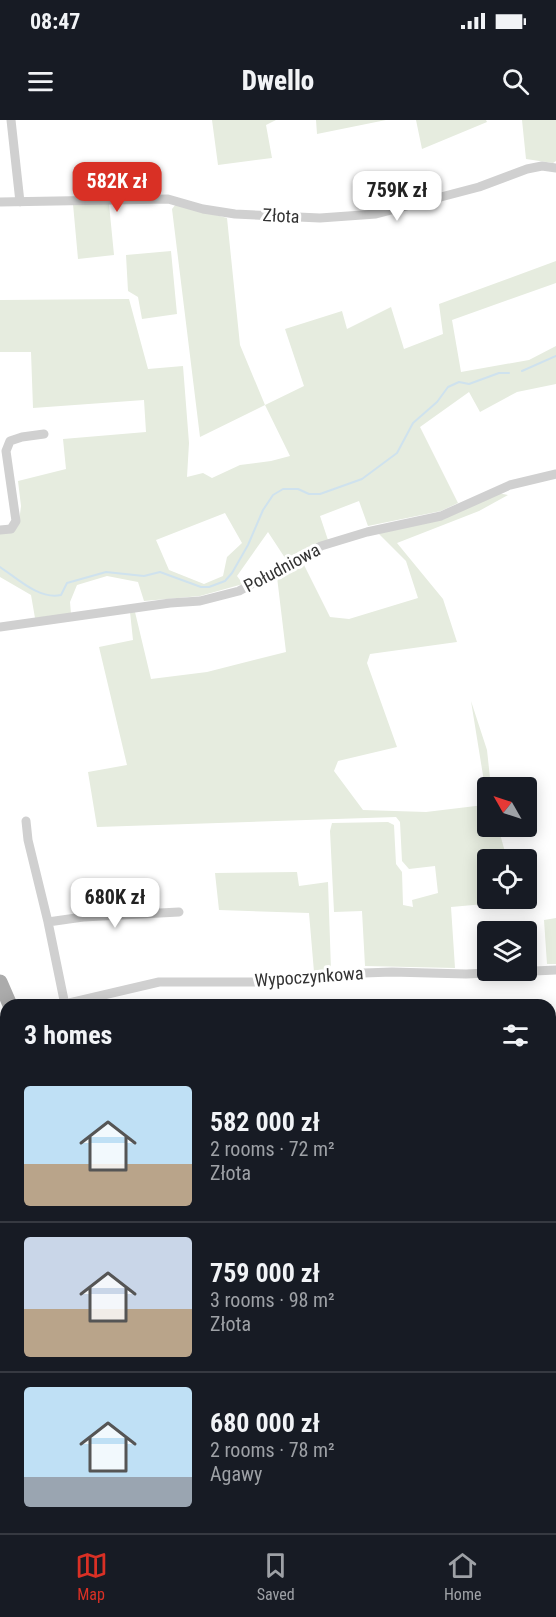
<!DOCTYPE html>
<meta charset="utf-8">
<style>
body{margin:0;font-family:"Roboto Condensed",sans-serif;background:#20242c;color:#f1f3f6;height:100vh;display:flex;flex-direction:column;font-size:22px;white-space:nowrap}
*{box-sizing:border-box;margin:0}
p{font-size:20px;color:#9ea1a6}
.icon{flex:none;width:33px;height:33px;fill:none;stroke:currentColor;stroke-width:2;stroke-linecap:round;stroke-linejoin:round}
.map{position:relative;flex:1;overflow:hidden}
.side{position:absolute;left:0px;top:879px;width:556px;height:534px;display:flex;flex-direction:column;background:#171b24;border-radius:18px 18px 0 0;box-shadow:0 3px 15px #0003}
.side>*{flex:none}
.needle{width:39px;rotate:309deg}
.buttons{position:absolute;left:477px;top:657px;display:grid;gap:12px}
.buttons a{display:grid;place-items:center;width:60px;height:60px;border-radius:6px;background:#171b24;box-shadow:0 3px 15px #0003;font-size:30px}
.price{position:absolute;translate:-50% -51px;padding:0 14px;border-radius:12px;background:#fff;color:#222;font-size:20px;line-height:39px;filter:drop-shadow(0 2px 3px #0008)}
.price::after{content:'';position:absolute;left:50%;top:36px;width:18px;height:14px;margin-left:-9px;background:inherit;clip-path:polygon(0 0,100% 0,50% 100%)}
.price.active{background:#d93025;color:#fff}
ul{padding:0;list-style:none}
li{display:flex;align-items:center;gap:18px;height:150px;padding:0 24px}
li+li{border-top:2px solid #363941}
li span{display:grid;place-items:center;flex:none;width:168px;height:120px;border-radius:6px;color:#555}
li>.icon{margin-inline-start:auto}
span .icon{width:72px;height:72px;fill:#fffc;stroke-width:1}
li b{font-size:26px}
h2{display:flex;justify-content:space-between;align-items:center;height:72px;padding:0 24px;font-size:26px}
.status{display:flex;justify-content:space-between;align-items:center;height:42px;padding:0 30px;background:#171b24;direction:ltr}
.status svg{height:16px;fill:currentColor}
header{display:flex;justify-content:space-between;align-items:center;height:78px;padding:0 24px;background:#171b24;font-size:27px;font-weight:800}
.tab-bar{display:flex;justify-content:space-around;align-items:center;height:84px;border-top:2px solid #363941;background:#171b24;font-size:16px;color:#9ea1a6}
.tab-bar a{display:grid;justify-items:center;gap:3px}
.tab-bar .active{color:#d93025}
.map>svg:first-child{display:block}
</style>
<div class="status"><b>08:47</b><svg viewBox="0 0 49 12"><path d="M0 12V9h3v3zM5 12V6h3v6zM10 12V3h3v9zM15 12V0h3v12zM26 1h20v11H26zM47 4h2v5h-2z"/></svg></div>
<header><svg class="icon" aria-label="menu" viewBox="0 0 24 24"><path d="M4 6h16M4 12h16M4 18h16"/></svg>Dwello<svg class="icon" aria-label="search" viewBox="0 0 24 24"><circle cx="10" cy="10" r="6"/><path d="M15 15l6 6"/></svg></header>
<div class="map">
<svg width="556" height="1413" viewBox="0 0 556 1413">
<rect width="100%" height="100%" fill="#fff"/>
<path fill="#e6ecdf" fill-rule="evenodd" d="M 212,0 L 276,0 L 266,5 L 272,38 L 218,45 Z
M 316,0 L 386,0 L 317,14 Z
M 416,0 L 486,0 L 487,2 L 422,29 Z
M 522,0 L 556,0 L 556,41 L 553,43 L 526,39 Z
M 73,84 L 109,84 L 114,135 L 78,139 Z
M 176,84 L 227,98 L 240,225 L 265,285 L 304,266 L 285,209 L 342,191 L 347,209 L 391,187 L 404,229 L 443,214 L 439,184 L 556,141 L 556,163 L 452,200 L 461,252 L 529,240 L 556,226 L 556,264 L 517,272 L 480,292 L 469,272 L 420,307 L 458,383 L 441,391 L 368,406 L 359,381 L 320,396 L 328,420 L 285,438 L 268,412 L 237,456 L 243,464 L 200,476 L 144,481 L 138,462 L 107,456 L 77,465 L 70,482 L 71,494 L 35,498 L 31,475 L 0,457 L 0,413 L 19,402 L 21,386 L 18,361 L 66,349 L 63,319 L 146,312 L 144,280 L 33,288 L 31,232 L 0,232 L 0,180 L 129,179 L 148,249 L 183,246 L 189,323 L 187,357 L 203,353 L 212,358 L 240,345 L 271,341 L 290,336 L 265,285 L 200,317 L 172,89 ZM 225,393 L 242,423 L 227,437 L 223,456 L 204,464 L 169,450 L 156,420 Z
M 171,131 L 177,194 L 142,199 L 138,177 L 128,171 L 126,135 Z
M 498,373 L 508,375 L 479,391 L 397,423 L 443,479 L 457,522 L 370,534 L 367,543 L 397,627 L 338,641 L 334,651 L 363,690 L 426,692 L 484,685 L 486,674 L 471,581 L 487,630 L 491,667 L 488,668 L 488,706 L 498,707 L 507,739 L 488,740 L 488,778 L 517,779 L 518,781 L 451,787 L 455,848 L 365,846 L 362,791 L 334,792 L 330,711 L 332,703 L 388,702 L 394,705 L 396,744 L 402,752 L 403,785 L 413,787 L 412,780 L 438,773 L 435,746 L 409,749 L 402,741 L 400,702 L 396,697 L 97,707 L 88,652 L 127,645 L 99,527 L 133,520 L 130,492 L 135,492 L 151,559 L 207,552 L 286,532 L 277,457 L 302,441 L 330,497 L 349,499 L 418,478 L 406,441 L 378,413 Z
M 297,752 L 299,766 L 328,762 L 331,850 L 314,852 L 309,793 L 219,790 L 215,753 Z
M 556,798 L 556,844 L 547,844 L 544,800 Z
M 551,1019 L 556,1020 L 556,1111 L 551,1111 Z"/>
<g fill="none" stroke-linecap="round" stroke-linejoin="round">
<path stroke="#cfe2ee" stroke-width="2" d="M 522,251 L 556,236
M 0,447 C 17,458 39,480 61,475 L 67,463 L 106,452 L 144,456 L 160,452 L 201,467 L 209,467 L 225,461 L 232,453 L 248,425 L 263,390 L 273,375 L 283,369 L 298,369 L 309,374 L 320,374 L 362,359 L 397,333 L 413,303 L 437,282 L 448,267 L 459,262 L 469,264 L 499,253 L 509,253
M 0,1001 L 6,1004
M 405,1407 L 416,1413"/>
<path stroke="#d0d0d0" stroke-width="9" d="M 11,0 L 20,82
M 0,82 L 168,79 L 203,89 L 235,94 L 320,98 L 376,94 L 479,67 L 527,49 L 542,46 L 556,48
M 0,410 L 11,409 L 16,401 L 6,331 L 10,321 L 22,317 L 44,314
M 0,507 L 170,483 L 200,481 L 239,471 L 321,426 L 367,412 L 441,396 L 510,365 L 556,354
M 26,701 L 28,720 L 48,802 L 65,885
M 48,802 L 83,797 L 179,792
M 65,884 L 159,862 L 266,862 L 336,854 L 392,852 L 466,854 L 556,850
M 0,1325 L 6,1329
M 550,1392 L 556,1392
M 90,1407 L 96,1413"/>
<path stroke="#ababab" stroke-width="15" d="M 0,862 L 10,885
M 236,1407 L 238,1413"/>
</g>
<g text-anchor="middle" stroke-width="6" stroke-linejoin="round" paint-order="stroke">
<g font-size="18" fill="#333" stroke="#fff">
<text transform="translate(281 96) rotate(3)" y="6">Złota</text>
<text transform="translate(282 448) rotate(-28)" y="6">Południowa</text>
<text transform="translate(309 857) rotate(-4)" y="6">Wypoczynkowa</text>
</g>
</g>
</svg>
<div class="buttons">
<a><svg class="needle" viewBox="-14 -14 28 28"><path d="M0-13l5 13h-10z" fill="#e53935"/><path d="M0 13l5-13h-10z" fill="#9ea1a6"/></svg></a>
<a><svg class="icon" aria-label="locate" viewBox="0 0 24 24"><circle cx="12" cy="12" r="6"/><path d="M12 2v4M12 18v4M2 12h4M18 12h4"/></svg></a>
<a><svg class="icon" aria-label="layers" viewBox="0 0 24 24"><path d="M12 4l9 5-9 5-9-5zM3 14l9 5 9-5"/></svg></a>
</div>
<b class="price active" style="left:117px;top:93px">582K zł</b>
<b class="price" style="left:397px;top:102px">759K zł</b>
<b class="price" style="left:115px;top:809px">680K zł</b>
<section class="side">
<h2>3 homes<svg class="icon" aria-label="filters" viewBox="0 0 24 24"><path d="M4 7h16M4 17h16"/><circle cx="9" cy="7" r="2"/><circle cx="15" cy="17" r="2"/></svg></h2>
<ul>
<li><span style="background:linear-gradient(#bfe0f5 65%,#b9a48a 0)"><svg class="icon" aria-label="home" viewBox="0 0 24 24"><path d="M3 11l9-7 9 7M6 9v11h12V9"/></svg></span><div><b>582 000 zł</b><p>2 rooms · 72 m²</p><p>Złota</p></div></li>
<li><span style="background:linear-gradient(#c9d6e8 60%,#b9a48a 0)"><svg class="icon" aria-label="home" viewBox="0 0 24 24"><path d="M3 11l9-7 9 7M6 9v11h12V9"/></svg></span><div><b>759 000 zł</b><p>3 rooms · 98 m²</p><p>Złota</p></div></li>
<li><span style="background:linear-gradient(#bfe0f5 75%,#9aa5b1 0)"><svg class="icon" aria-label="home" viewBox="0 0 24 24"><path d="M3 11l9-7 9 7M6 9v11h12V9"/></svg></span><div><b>680 000 zł</b><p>2 rooms · 78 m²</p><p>Agawy</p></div></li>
</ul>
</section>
</div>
<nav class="tab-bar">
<a class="active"><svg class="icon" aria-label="map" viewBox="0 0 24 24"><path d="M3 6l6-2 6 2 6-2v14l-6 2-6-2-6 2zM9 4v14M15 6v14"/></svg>Map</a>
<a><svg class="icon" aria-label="saved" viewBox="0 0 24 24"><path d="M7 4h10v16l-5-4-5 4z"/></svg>Saved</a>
<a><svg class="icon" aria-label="home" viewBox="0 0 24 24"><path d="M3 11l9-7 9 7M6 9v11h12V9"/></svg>Home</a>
</nav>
